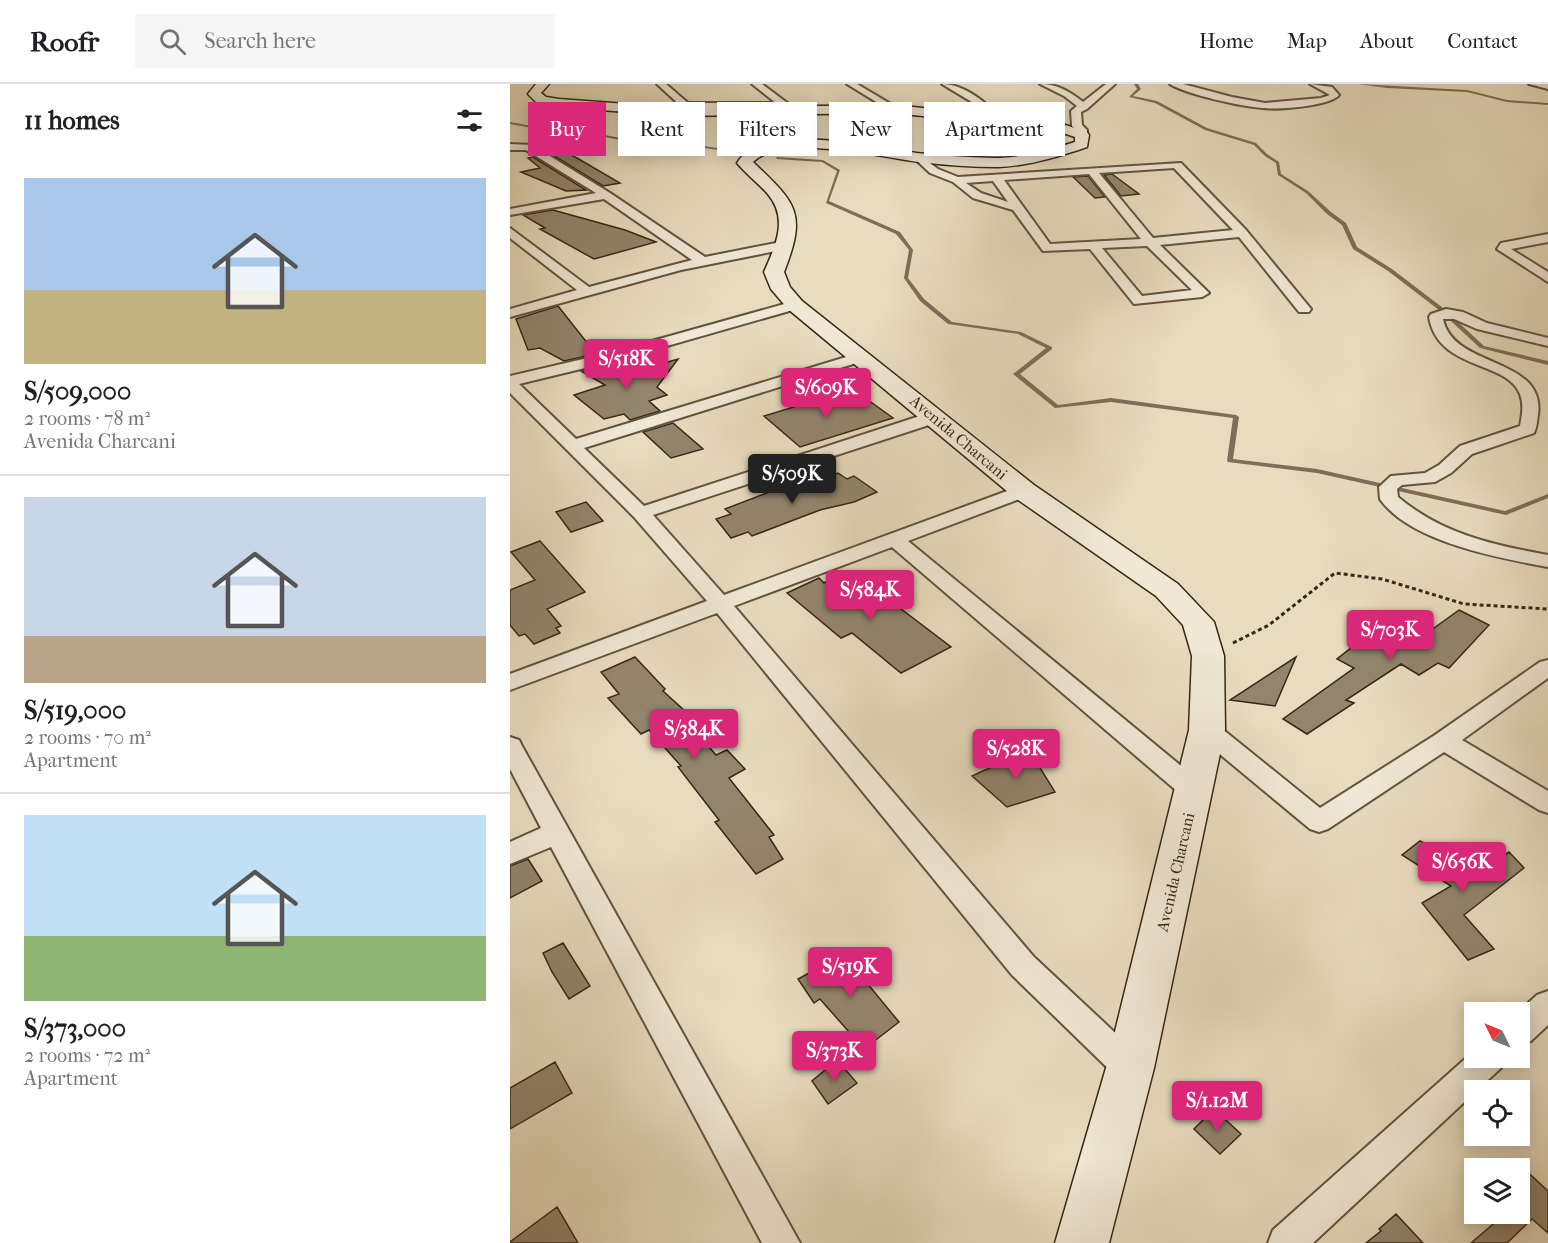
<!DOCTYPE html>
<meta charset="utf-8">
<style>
body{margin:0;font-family:"IM FELL French Canon",serif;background:#f6f6f6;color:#202124;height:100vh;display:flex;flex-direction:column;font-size:22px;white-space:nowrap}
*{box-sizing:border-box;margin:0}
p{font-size:20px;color:#757577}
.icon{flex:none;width:33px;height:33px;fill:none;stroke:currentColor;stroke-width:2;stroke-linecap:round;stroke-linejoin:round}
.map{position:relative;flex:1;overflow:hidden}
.panel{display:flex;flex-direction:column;background:#fff;width:510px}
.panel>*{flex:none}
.guide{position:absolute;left:18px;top:18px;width:570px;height:54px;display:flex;gap:12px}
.needle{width:39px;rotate:313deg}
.controls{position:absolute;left:954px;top:918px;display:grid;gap:12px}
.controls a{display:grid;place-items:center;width:66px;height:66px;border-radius:0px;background:#fff;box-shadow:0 3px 15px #0003;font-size:30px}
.price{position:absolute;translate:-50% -51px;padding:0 14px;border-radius:6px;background:#db2777;color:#fff;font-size:20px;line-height:39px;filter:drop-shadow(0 2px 3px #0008)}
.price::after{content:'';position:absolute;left:50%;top:36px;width:18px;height:14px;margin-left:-9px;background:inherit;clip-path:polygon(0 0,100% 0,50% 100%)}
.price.on{background:#222;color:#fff}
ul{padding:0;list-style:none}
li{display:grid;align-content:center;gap:12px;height:318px;padding:0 24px}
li+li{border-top:2px solid #e0e0e0}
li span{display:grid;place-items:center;height:186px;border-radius:0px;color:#555}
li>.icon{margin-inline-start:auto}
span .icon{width:108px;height:108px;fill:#fffc;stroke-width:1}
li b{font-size:26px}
h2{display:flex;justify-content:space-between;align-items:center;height:72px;padding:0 24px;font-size:26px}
.chip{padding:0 21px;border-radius:0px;background:#fff;box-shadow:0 3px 15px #0003;font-size:21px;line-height:54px}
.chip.on{background:#db2777;color:#fff}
header{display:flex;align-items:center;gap:36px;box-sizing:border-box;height:84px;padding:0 30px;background:#fff;border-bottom:2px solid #e0e0e0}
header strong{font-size:28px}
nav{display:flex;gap:33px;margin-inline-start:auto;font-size:21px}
.search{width:420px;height:54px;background:#f6f6f6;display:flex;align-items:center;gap:15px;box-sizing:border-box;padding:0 21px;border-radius:0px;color:#757577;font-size:22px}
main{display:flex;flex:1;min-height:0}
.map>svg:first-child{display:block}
</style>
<header>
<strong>Roofr</strong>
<div class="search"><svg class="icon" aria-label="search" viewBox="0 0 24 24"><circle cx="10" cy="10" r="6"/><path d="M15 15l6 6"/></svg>Search here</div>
<nav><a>Home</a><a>Map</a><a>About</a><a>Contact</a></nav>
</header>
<main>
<section class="panel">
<h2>11 homes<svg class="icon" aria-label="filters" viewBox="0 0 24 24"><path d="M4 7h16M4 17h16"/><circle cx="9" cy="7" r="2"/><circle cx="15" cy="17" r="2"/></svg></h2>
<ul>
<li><span style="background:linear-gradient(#a9c7e8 60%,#c2b280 0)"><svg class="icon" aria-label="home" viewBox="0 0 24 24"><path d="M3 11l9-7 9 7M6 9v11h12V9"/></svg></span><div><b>S/509,000</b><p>2 rooms · 78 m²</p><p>Avenida Charcani</p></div></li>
<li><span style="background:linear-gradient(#c9d6e8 75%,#b9a48a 0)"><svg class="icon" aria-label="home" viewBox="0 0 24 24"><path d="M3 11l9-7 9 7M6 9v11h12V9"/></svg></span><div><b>S/519,000</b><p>2 rooms · 70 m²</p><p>Apartment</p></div></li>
<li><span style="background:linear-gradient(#bfe0f5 65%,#8fb573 0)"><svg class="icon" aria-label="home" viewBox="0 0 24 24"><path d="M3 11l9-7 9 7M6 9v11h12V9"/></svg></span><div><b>S/373,000</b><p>2 rooms · 72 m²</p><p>Apartment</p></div></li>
</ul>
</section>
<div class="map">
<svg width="1038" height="1159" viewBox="0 0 1038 1159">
<rect width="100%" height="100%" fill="#e8dcbe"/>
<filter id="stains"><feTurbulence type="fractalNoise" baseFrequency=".00333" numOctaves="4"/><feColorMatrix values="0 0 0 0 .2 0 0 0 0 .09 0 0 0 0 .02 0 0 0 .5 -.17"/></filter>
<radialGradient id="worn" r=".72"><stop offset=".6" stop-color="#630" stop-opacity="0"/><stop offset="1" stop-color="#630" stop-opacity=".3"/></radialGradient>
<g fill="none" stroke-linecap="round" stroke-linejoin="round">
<path fill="#7c6e58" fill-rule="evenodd" d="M 624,0 L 628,0 L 631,5 L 623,12 L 647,17 L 697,44 L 746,59 L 757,70 L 769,78 L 771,90 L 798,107 L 821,128 L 836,139 L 847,163 L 882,185 L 933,224 L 974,262 L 1038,277 L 1038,281 L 970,264 L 929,226 L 878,187 L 843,165 L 832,141 L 817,130 L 796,109 L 768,91 L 766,79 L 755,72 L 744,61 L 695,46 L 645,19 L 619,13 L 627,5 Z
M 848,0 L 957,6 L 997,16 L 1038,19 L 1038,21 L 997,18 L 957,8 L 877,4 Z
M 0,38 L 44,46 L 79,48 L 121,56 L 180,60 L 233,68 L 231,69 L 180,62 L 121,58 L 79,50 L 44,48 L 0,40 Z
M 266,73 L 313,76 L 330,86 L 319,117 L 390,148 L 403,166 L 398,194 L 414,215 L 442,238 L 511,248 L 542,263 L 542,265 L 510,290 L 548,321 L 601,314 L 726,331 L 729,333 L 723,375 L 807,385 L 995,427 L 1038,410 L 1038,414 L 996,431 L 807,389 L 718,378 L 717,377 L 723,334 L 601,318 L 545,324 L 503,290 L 536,264 L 508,250 L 438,240 L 410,217 L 394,194 L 399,166 L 386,150 L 316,119 L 327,87 L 312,78 L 267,75 Z"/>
</g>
<path fill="#93856d" stroke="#362715" stroke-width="1.5" d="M 54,68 L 67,74 L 110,99 L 93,102 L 41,70 Z
M 23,73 L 76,106 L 56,107 L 11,88 L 30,84 L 18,74 Z
M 602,90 L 629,110 L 611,112 L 594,91 Z
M 578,92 L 595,113 L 585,114 L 563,93 Z
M 43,126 L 115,146 L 146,158 L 84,175 L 30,145 L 35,144 L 13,131 Z
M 48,222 L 86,270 L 54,277 L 30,264 L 18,266 L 6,235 Z
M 168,275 L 147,303 L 157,311 L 139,317 L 150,327 L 120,336 L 114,330 L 94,335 L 64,311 L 95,301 L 71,287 L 96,281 L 100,287 L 128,277 L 140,283 Z
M 351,311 L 383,334 L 290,363 L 254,332 L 313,314 L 321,320 Z
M 163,339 L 193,365 L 161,374 L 133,348 Z
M 328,389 L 337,395 L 344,392 L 367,408 L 344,418 L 310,426 L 242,452 L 238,448 L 221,454 L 206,435 L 221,430 L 215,425 L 272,403 L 279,409 Z
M 76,418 L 93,437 L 61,448 L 46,428 Z
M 30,457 L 75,508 L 37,525 L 51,542 L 46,544 L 50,549 L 24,560 L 15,550 L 9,552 L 0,541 L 0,506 L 25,496 L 1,468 Z
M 329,490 L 381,520 L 383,519 L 441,563 L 391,589 L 342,549 L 331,554 L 277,509 L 309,494 L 314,499 Z
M 949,526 L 979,541 L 939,584 L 928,579 L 909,591 L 891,580 L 836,616 L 844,619 L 797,650 L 773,635 L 844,584 L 827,575 L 878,535 L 892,543 L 909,534 L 924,544 Z
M 125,573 L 155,605 L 153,607 L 176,628 L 172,631 L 206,671 L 217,666 L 235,685 L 219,694 L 264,751 L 259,753 L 273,775 L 246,790 L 205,738 L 209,736 L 168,683 L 171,682 L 139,646 L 131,650 L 98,614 L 109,610 L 91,588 Z
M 786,573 L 765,622 L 720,616 Z
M 519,666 L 545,708 L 497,723 L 462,692 Z
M 910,757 L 970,787 L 999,768 L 1014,784 L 954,831 L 984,865 L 958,876 L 912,819 L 941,802 L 892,771 Z
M 18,775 L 32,797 L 0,814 L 0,782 Z
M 53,859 L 80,902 L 59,915 L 42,888 L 33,869 Z
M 341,866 L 354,882 L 347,887 L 389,938 L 354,965 L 310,915 L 304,919 L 288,895 Z
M 327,976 L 347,999 L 318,1020 L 302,997 Z
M 45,978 L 62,1009 L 0,1045 L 0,1004 Z
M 704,1025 L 731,1050 L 710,1070 L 684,1045 Z
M 1010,1081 L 1038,1107 L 1038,1149 L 1022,1135 L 997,1159 L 961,1159 L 995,1130 L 1010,1130 Z
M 47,1123 L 68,1159 L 0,1159 L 0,1158 Z
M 886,1130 L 913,1159 L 856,1159 L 871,1147 L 869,1145 Z"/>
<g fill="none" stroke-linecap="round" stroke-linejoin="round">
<g stroke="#62543f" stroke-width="4">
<path id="street" d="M 147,0 L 156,0 L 178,19 L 266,19 L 242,0 L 252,0 L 284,24 L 279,27 L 273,24 L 235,26 L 233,30 L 227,30 L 225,26 L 173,24 Z
M 337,0 L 347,0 L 389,25 L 381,27 Z
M 432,0 C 454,0 478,19 492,36 L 484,38 L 470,23 Z
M 530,0 C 547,0 559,7 573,18 L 596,0 L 605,0 L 577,25 L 571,28 L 572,41 L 577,46 L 577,51 L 572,54 L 569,53 L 567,47 L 562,42 L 561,27 L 567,22 L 554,12 Z
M 660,0 L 673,0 L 722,13 L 755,19 L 811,14 L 820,11 L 800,0 L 822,3 L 829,11 C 820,22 769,26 753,24 C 733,23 675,10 660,0 Z
M 1019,0 L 1038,0 L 1038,5 Z
M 0,60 L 22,61 L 100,109 L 195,173 L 276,157 L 282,161 L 276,165 L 171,186 L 0,233 L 0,225 L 67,206 L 0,154 L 0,144 L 79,203 L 182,176 L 94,115 L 0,131 L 0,125 L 86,109 L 16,66 L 0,66 Z
M 408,70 L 428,85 L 448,93 L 671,79 L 736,146 L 801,225 L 799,228 L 789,228 L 729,153 L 650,161 L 699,209 L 692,213 L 624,220 L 580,165 L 533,167 L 503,126 L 463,114 L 443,98 L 420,89 L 403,73 ZM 664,84 L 723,146 L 643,154 L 589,89 ZM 579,90 L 631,155 L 540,160 L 494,96 ZM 483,97 L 498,118 L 471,109 L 456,99 ZM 637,162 L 682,206 L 632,212 L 592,164 Z
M 1038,150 L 1038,158 L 1001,165 L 1038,188 L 1038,198 L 987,165 L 991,159 Z
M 285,217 L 292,221 L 290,224 L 108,276 L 9,300 L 66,355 L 346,270 L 351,268 L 359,273 L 356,276 L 74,364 L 134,422 L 419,329 L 431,329 L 433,333 L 431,337 L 143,431 L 214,511 L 508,403 L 520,403 L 523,407 L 520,411 L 398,457 L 693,700 L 697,707 L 693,714 L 684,716 L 675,714 L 382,463 L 224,522 L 524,873 L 631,973 L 636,984 L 631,995 L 620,999 L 609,995 L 502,891 L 207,529 L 0,606 L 0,590 L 197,517 L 124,433 L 0,309 L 0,292 L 99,269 Z
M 936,225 L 953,228 L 977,239 L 1038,254 L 1038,262 L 967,245 L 944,235 L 933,235 C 943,285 1036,272 1028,331 C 1027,337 1027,343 1024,349 L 962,370 L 941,389 L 925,398 L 892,401 L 887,405 L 888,413 C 932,450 983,461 1038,471 L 1038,483 C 989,474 900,458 870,415 L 869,403 L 881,392 L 915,389 L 929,381 L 950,362 L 1010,342 C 1012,331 1014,321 1010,310 C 997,276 928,287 919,233 L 921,230 Z
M 1038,576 L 1038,594 L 952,656 L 1038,707 L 1038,729 L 1029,726 L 934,668 L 818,745 L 809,748 L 800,745 L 688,652 L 685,646 L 688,640 L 697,638 L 706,640 L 810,724 L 925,651 L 1030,578 Z
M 0,653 L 9,656 L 12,662 L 290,1159 L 252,1159 L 41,763 L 0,780 L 0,758 L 31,744 L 0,685 Z
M 1038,907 L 1038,941 L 1021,957 L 1010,961 L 1008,928 L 1027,911 Z
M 964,967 L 964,974 L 996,974 L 991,984 L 967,1006 L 964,1006 L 964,1009 L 803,1159 L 758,1159 L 763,1146 Z"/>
</g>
<g stroke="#362715" stroke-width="3">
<path id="secondary" d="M 26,0 L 39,0 L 31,9 L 36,13 L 49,15 L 171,24 L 384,21 L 546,38 L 577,48 L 579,51 L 577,63 C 548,73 518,82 488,83 C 461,83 435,81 409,78 C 371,73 272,49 243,78 C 287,120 297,129 274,188 L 280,203 L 292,217 L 524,401 L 668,500 L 704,538 L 714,572 L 715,646 L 644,984 L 599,1159 L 545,1159 L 596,984 L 679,646 L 682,572 L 673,541 L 646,512 L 504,413 L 278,225 L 261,205 L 254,188 C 266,161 279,134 257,109 C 248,99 236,90 227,79 C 252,37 367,63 407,69 C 433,72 458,73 484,74 C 512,74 539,66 565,58 L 565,53 L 544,46 L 384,29 L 171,32 L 49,23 L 27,19 L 18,10 Z"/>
</g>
<path stroke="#362715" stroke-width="3" stroke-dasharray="4 3" stroke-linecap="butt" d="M 723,559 L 759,541 L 825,489 L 872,495 L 954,520 L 1038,525"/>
<use href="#street" fill="#f0e8d5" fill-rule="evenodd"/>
<use href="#secondary" fill="#f0e8d5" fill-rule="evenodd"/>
</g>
<g text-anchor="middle" stroke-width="4.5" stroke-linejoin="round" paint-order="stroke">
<g font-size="16" fill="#362715" stroke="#f0e8d5">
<text transform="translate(449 353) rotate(40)" y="6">Avenida Charcani</text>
<text transform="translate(665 788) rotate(-77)" y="6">Avenida Charcani</text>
</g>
</g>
<rect width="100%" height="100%" filter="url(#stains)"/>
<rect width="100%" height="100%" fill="url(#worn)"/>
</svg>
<div class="controls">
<a><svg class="needle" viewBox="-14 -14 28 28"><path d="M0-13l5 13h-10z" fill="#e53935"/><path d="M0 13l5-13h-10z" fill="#757577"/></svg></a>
<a><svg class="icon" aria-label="locate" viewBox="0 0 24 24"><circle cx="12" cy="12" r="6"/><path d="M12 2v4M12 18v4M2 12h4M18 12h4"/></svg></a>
<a><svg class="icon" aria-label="layers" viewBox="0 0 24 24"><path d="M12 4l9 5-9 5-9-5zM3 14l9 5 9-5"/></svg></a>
</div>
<b class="price" style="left:116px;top:306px">S/518K</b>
<b class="price" style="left:316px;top:335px">S/609K</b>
<b class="price on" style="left:282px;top:421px">S/509K</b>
<b class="price" style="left:360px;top:537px">S/584K</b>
<b class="price" style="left:880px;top:577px">S/703K</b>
<b class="price" style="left:184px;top:676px">S/384K</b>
<b class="price" style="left:506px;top:696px">S/528K</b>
<b class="price" style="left:952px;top:809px">S/656K</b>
<b class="price" style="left:340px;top:914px">S/519K</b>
<b class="price" style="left:324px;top:998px">S/373K</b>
<b class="price" style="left:707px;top:1048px">S/1.12M</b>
<div class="guide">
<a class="chip on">Buy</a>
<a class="chip">Rent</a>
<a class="chip">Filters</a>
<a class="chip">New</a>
<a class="chip">Apartment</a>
</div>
</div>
</main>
